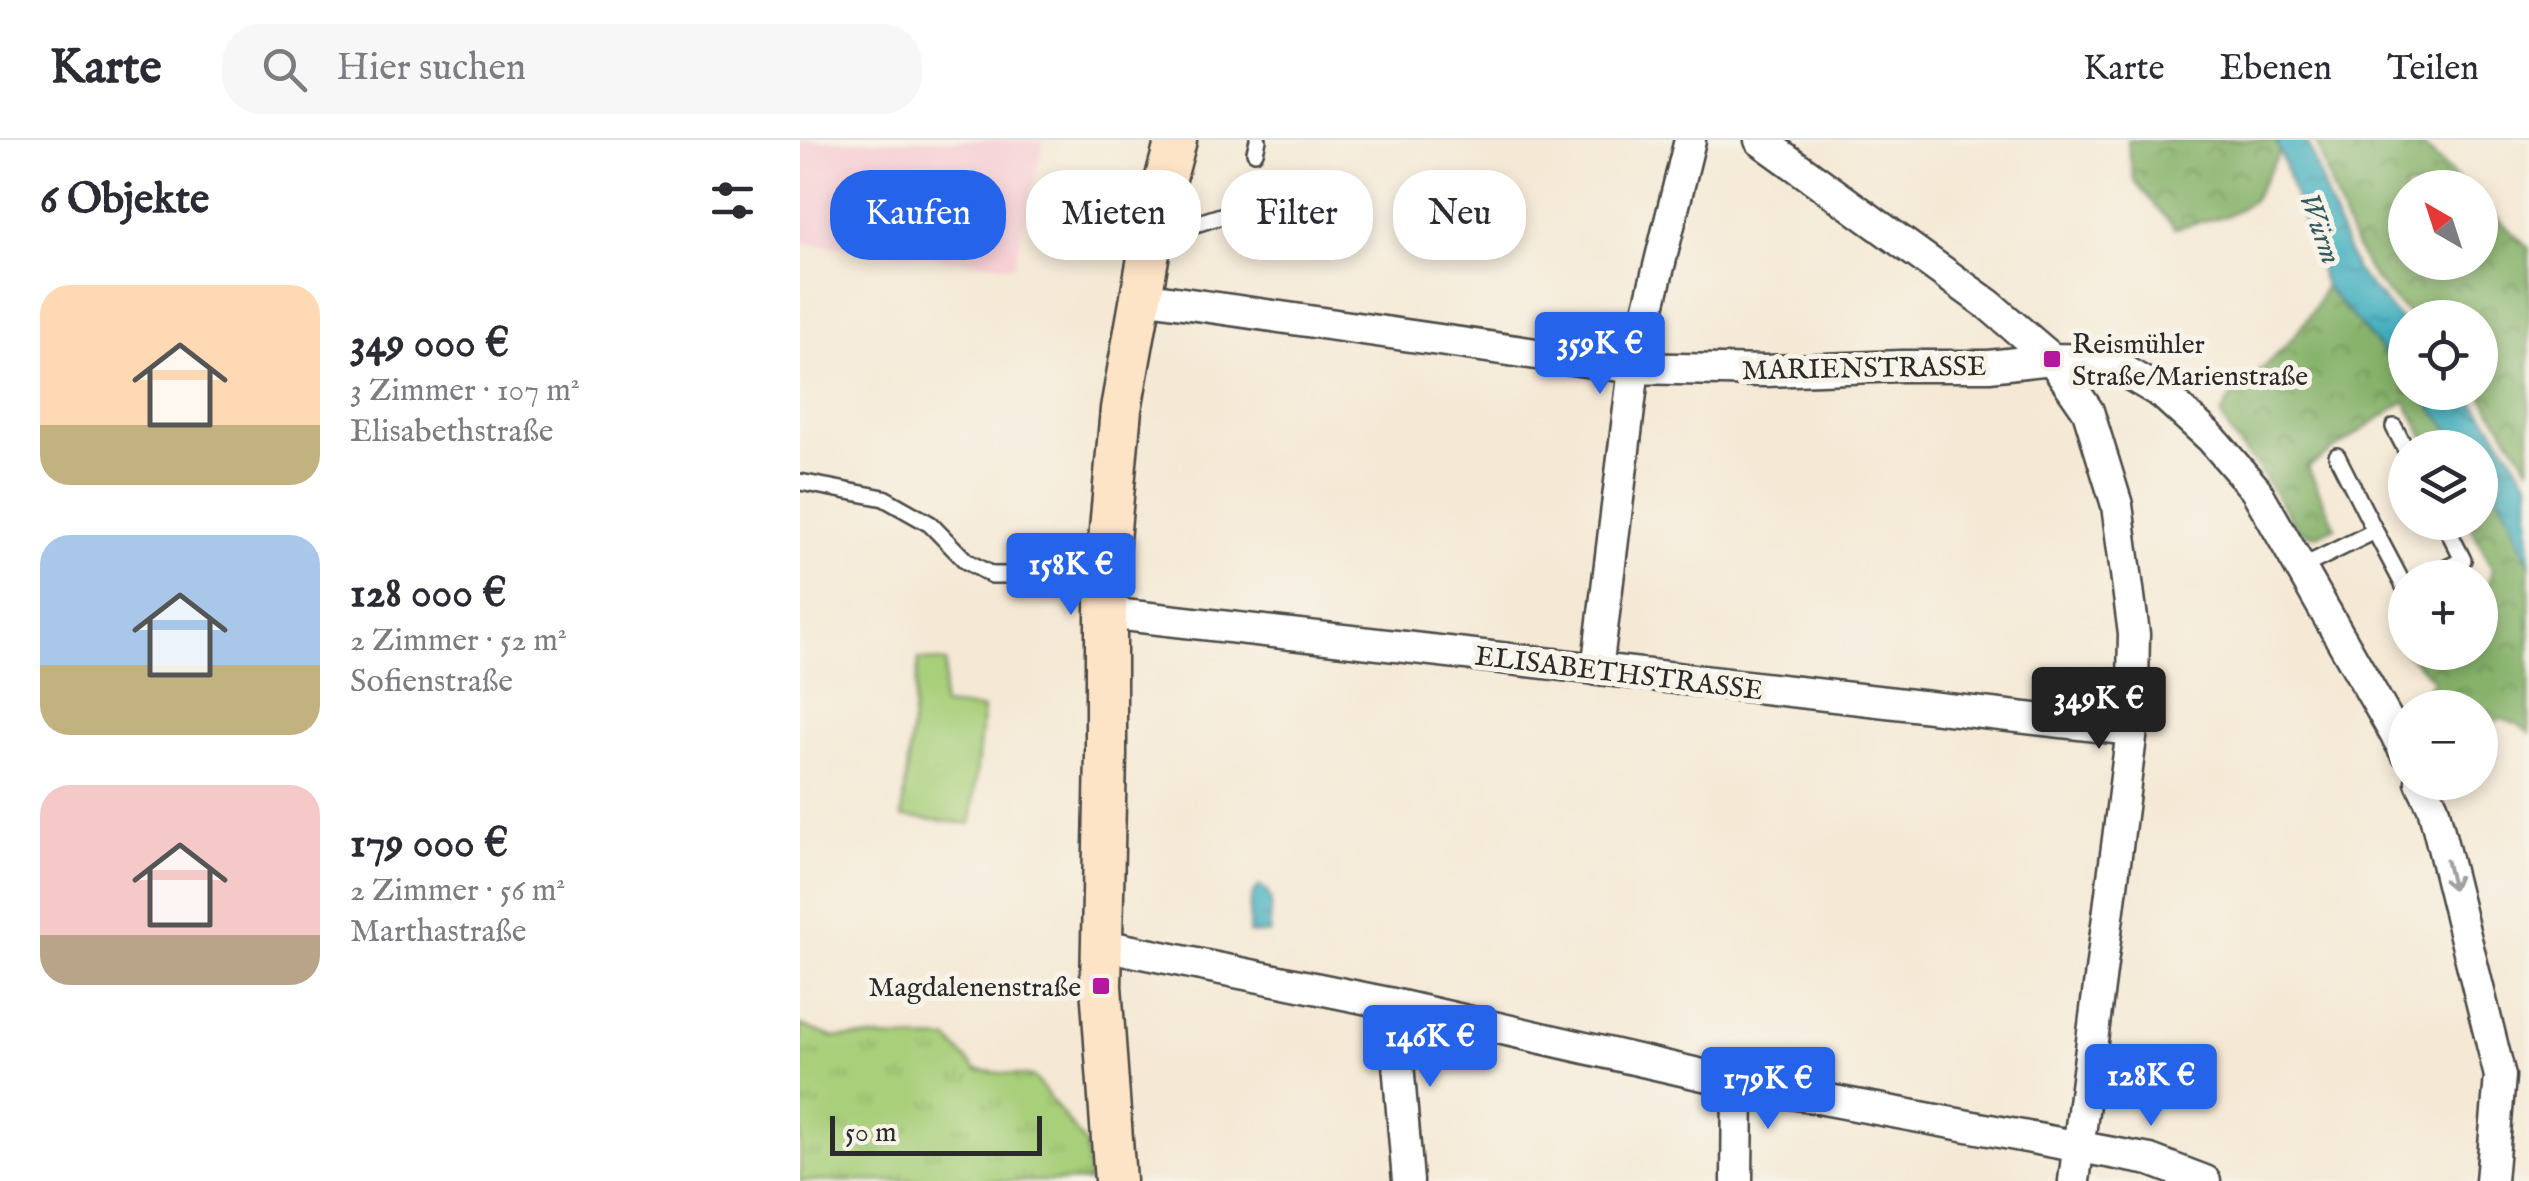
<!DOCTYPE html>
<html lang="de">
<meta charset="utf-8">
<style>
body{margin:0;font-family:"IM FELL English",serif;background:#f7f7f7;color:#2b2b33;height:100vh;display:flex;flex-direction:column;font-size:38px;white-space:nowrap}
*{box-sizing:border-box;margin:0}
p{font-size:32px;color:#7c7c81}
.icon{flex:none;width:55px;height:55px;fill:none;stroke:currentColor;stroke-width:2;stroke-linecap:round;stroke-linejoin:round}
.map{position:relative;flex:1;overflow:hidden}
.sheet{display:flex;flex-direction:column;background:#fff;width:800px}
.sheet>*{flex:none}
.top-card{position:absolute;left:30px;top:30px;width:950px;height:90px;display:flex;gap:20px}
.needle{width:65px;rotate:321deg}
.buttons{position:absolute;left:1588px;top:30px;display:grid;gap:20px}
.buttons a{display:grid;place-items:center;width:110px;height:110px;border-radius:50%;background:#fff;box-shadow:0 5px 15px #0003;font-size:50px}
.scale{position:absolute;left:30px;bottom:25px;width:212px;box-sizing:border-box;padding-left:10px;border:5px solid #2b2b2b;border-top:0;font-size:28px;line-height:35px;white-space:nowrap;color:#2b2b2b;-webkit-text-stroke:8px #f7f3e8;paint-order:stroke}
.price{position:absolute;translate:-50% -85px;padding:0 22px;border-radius:10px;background:#2563eb;color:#fff;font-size:32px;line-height:65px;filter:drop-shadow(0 2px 5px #0008)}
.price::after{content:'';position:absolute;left:50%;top:60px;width:30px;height:22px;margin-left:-15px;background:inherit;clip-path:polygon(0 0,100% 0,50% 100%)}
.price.selected{background:#222;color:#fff}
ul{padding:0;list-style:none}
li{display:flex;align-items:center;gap:30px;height:250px;padding:0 40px}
li span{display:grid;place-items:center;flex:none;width:280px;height:200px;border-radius:30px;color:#555}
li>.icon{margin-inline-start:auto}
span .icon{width:120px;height:120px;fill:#fffc;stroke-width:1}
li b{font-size:42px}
h2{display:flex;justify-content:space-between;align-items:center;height:120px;padding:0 40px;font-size:42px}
.chip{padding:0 35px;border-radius:40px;background:#fff;box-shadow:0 5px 15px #0003;font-size:35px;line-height:90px}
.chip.selected{background:#2563eb;color:#fff}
header{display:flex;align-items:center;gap:60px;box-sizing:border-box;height:140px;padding:0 50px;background:#fff;border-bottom:2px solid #e1e1e2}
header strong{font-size:48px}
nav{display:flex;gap:55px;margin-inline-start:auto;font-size:35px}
.search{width:700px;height:90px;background:#f7f7f7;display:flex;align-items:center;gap:25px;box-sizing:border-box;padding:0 35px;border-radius:40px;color:#7c7c81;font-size:38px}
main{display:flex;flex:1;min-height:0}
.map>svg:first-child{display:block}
</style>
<header>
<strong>Karte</strong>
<div class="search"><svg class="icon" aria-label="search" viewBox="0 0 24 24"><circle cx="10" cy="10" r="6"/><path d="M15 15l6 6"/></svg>Hier suchen</div>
<nav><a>Karte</a><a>Ebenen</a><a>Teilen</a></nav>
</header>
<main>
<section class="sheet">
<h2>6 Objekte<svg class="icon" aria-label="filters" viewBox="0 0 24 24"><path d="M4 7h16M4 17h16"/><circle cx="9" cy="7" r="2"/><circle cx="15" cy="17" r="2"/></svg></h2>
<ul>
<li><span style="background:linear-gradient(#ffd9b3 70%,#c2b280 0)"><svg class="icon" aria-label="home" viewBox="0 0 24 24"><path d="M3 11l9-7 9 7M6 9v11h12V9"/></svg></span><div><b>349 000 €</b><p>3 Zimmer · 107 m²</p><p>Elisabethstraße</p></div></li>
<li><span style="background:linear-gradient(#a9c7e8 65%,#c2b280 0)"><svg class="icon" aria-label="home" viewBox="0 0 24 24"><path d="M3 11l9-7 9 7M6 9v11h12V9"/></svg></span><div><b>128 000 €</b><p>2 Zimmer · 52 m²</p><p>Sofienstraße</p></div></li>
<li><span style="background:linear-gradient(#f6c9c9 75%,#b9a48a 0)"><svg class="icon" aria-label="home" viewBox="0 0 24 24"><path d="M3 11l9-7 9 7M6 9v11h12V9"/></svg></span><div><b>179 000 €</b><p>2 Zimmer · 56 m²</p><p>Marthastraße</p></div></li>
</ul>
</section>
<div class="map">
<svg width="1729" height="1041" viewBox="0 0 1729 1041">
<defs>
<pattern id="grass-tufts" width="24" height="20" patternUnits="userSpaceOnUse" patternTransform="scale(2.5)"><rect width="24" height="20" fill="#a8cf7a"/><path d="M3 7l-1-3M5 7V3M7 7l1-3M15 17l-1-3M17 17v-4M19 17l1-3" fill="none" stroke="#91b26a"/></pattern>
<pattern id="forest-crowns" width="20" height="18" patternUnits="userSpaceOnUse" patternTransform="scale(2.5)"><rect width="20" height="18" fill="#86b26a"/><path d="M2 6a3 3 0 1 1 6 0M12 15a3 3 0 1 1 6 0" fill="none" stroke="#6e9157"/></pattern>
<pattern id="water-ripples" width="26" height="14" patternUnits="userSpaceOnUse" patternTransform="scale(2.5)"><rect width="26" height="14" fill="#43b0c0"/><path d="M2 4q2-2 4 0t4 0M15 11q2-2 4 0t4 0" fill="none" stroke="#388f9c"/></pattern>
</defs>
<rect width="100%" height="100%" fill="#f7f3e8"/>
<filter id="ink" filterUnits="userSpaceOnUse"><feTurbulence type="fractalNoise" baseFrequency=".01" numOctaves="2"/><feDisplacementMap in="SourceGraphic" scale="20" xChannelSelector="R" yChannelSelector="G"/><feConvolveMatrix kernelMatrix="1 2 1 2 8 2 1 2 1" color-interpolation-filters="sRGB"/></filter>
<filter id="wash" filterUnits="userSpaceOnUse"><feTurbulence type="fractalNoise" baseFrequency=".0048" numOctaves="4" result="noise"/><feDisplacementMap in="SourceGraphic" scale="40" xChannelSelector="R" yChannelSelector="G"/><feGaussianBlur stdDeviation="2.25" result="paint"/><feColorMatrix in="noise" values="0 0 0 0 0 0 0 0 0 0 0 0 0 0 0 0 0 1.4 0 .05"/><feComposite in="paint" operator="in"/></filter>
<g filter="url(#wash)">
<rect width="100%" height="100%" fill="#f5e9d5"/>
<path fill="#f7cfd5" d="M 0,0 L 244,0 L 214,126 L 0,103 Z"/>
<path fill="url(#grass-tufts)" stroke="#6a7d52" stroke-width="2.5" d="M 0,885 L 32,897 L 149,900 L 176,930 L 234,937 L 286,1005 L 289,1041 L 0,1041 Z"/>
<path fill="url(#forest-crowns)" stroke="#586e4a" stroke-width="2.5" d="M 1327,0 L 1476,0 L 1480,12 L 1452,61 L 1429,75 L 1375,88 L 1334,41 Z
M 1516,0 L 1617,0 L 1666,47 L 1605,48 L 1605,122 L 1680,122 L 1680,61 L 1729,109 L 1729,327 L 1680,253 L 1680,178 L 1612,177 C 1595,162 1577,144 1565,124 C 1544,87 1529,41 1516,0 Z
M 1525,146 L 1605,236 L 1605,252 L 1619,253 L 1665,307 L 1630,307 L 1605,261 L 1508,327 L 1535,387 L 1516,395 L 1498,390 L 1458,328 L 1434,299 L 1421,276 C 1432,249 1442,247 1462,229 C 1489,204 1511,180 1525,146 Z
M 1680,329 L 1708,371 L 1729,424 L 1729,593 L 1718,584 L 1700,579 L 1680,594 L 1680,568 L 1613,567 L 1634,540 L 1606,513 L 1680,512 L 1680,448 L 1689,443 L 1693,429 L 1669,383 L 1680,382 Z"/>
<path fill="#a8cf7a" stroke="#6a7d52" stroke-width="2.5" d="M 119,519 L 146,522 L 142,565 L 183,569 L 171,684 L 102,677 Z"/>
<path fill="url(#water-ripples)" stroke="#376e76" stroke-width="2.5" d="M 1476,0 L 1507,0 L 1530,66 L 1556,130 L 1605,185 L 1605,236 L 1525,146 Z
M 1619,253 L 1665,253 L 1687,278 L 1729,342 L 1729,424 L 1708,371 L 1680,329 L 1680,308 L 1665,307 Z
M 460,746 C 477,755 470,778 469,794 L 449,793 C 450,777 446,756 460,746 Z"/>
</g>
<g filter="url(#ink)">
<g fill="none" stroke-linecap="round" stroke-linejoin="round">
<g stroke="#494844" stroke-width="20">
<path id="service" d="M 455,12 L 458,0
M 355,79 L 389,86 L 443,69 L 448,46
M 1594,287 L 1605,308
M 0,342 L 84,358 L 130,384 L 166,421 L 192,435 L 304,434
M 1575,391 L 1605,448
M 1500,428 L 1575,391 L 1537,316
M 1626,438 L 1663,420 L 1644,382"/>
</g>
<g stroke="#494844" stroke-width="35">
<path id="minor" d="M 960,0 L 1189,165 L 1252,219 L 1288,271 L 1317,365 L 1334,494 L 1332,590 L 1274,1041
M 341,157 L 834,228 L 965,231 L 1102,226 L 1189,226 L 1252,219 L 1305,220 L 1363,254 L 1411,298 L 1456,350 L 1605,611
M 306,473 L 1332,590
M 797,530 L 834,228 L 890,0
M 1621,642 L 1633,667 L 1700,936 L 1691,1041
M 303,805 L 593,864 L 938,943 L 1350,1020 L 1405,1041
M 593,864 L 608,1041
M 937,1041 L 938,943"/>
</g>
<g stroke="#494844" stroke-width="45">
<path id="secondary" d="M 315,1041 L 301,846 L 306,615 L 306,433 L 321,269 L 355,79 L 376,0"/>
</g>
<use href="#service" stroke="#fff" stroke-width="15"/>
<use href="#minor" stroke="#fff" stroke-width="30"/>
<use href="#secondary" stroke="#fee4c6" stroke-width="40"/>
</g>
<defs><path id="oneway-shaft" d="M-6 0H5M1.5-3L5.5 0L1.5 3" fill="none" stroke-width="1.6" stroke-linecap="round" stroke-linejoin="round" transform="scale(2.5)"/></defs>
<use stroke="#a0a0a0" href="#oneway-shaft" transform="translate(1650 735) rotate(76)"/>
</g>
<g fill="#b5179e" stroke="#f7f3e8" stroke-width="4">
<rect x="1242" y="209" width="20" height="20" rx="5"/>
<rect x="291" y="836" width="20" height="20" rx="5"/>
</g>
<g text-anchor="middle" stroke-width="10" stroke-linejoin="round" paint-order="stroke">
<g font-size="28" fill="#2b2b2b" stroke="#f7f3e8" text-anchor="start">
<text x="1272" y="213">Reismühler<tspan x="1272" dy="32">Straße/Marienstraße</tspan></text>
<text x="281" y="856" text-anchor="end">Magdalenenstraße</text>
</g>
<g font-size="28" fill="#2b2b2b" stroke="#f7f3e8">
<text transform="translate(1064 227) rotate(-1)" y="10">MARIENSTRASSE</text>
<text transform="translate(819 532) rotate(7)" y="10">ELISABETHSTRASSE</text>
</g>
<g font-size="30" font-style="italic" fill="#335a5f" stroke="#f7f3e8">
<text transform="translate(1521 88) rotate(70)" y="10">Würm</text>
</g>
</g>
</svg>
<div class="buttons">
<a><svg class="needle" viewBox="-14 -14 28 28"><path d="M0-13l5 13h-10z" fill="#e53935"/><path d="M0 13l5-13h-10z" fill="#7c7c81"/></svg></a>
<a><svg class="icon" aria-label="locate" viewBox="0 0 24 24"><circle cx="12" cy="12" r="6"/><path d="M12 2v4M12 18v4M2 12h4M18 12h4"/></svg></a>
<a><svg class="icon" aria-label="layers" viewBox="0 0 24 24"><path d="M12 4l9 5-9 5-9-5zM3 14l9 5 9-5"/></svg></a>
<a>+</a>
<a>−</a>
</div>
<div class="scale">50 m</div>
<b class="price" style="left:800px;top:257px">359K €</b>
<b class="price" style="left:271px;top:478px">158K €</b>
<b class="price selected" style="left:1299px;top:612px">349K €</b>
<b class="price" style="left:630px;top:950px">146K €</b>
<b class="price" style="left:1351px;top:989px">128K €</b>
<b class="price" style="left:968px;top:992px">179K €</b>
<div class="top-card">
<a class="chip selected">Kaufen</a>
<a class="chip">Mieten</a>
<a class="chip">Filter</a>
<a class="chip">Neu</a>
</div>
</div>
</main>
